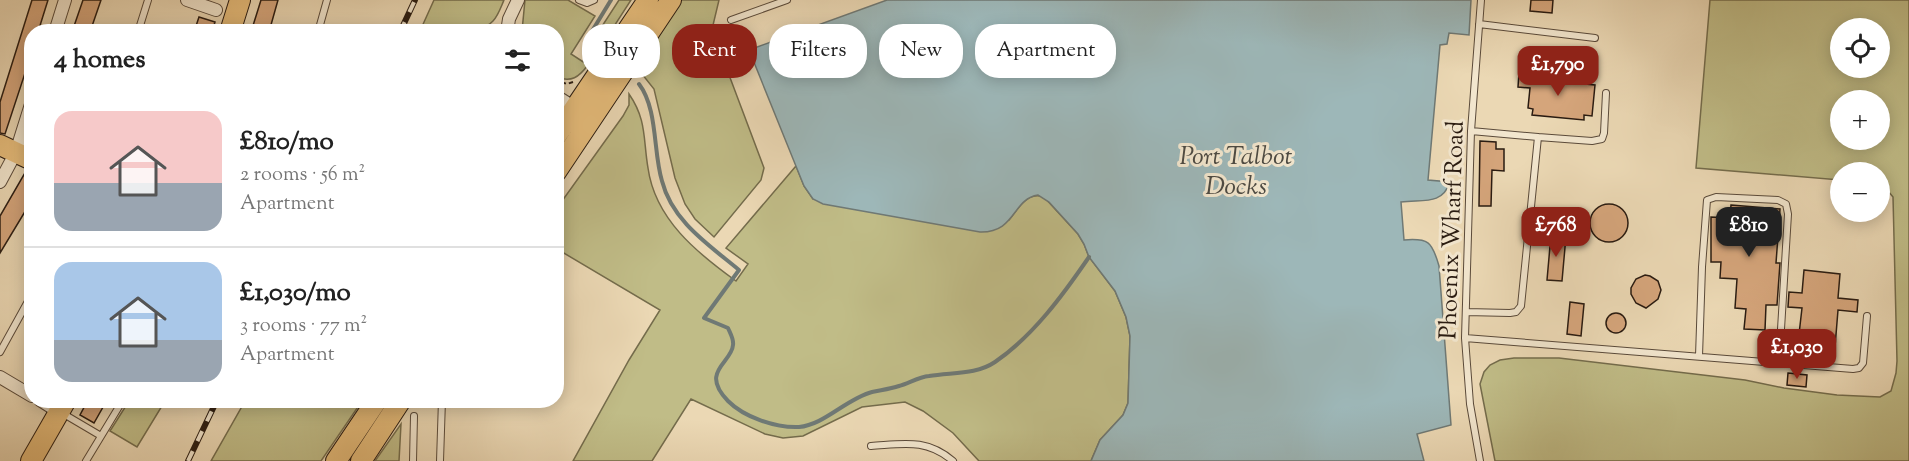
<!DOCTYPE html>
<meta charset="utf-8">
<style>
body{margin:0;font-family:"Sorts Mill Goudy",serif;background:#f6f6f6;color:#222;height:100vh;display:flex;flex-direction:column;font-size:22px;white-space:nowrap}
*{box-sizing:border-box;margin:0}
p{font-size:20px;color:#767676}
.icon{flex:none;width:33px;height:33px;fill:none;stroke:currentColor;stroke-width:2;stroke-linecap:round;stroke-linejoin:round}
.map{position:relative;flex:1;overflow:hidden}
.side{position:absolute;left:24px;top:24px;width:540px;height:384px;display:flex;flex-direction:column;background:#fff;border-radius:24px;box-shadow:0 3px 15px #0003}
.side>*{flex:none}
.banner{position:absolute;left:582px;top:24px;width:570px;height:54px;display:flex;gap:12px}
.tools{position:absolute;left:1830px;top:18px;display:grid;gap:12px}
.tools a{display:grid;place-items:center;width:60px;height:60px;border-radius:50%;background:#fff;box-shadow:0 3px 15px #0003;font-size:30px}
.price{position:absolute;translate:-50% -51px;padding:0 14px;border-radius:12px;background:#8f2418;color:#fff;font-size:20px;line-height:39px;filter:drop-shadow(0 2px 3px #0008)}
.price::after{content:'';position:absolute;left:50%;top:36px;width:18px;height:14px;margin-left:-9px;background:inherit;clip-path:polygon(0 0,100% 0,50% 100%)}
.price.current{background:#222;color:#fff}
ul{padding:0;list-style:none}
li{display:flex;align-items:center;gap:18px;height:150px;padding:0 30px}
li+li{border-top:2px solid #e0e0e0}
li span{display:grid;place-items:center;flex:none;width:168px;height:120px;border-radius:18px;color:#555}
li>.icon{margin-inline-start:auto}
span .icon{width:72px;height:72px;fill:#fffc;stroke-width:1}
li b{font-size:26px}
h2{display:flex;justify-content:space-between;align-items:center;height:72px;padding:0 30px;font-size:26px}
.pill{padding:0 21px;border-radius:24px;background:#fff;box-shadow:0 3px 15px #0003;font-size:21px;line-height:54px}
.pill.current{background:#8f2418;color:#fff}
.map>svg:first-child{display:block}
</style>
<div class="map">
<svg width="1909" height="461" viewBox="0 0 1909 461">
<rect width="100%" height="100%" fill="#ebd8b4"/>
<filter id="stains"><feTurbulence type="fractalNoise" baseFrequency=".00333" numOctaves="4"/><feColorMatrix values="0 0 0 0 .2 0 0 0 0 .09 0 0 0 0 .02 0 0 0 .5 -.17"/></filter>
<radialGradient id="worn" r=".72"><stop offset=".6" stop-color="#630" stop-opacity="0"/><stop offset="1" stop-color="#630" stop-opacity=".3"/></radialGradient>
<path fill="#c0bc87" stroke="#746c4c" stroke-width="1.5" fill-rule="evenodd" d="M 434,0 L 504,0 C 501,7 498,16 493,21 C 479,36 439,32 420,31 Z
M 525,0 L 568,0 L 595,16 L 571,54 L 588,65 C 579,77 571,83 557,77 L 556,32 L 522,31 Z
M 619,0 L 631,0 L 602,45 L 595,37 Z
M 681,0 L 719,0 L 703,67 L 723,59 L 764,168 L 761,180 L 714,237 L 695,219 L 685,204 L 675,178 L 654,89 L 638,69 Z
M 1710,0 L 1909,0 L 1909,461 L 1495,461 L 1480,384 L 1484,372 L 1490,365 L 1500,360 L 1514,358 L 1559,358 L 1745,380 L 1784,388 L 1837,395 L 1880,397 L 1891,391 L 1896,373 L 1897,361 L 1893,197 L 1884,186 L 1880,184 L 1880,172 L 1840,172 L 1840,180 L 1696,168 ZM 1840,28 L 1880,28 L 1880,68 L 1840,68 ZM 1840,100 L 1880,100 L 1880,140 L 1840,140 Z
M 629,94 C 647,120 643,139 648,168 C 655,219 697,253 736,281 L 748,264 L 726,248 L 796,166 L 804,186 L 813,199 L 1009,220 C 1018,209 1027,191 1044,197 L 1078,234 L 1084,244 L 1089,257 L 1115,291 L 1126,317 L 1130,336 L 1128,403 L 1123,415 L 1100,440 L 1091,461 L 979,461 L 953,433 L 923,411 L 905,402 L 862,407 L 803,436 L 783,438 L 765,434 L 691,399 L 652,461 L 573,461 L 629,360 L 660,310 L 557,249 L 557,208 L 623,116 L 629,105 Z
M 129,401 L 165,401 L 137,447 L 110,431 Z
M 245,401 L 245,400 L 362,401 L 321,461 L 211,461 Z
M 401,424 L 399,461 L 375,461 Z"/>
<path fill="#9db7b8" stroke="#6f7975" stroke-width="1.5" d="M 887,0 L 1471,0 L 1469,35 L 1449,33 L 1447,44 L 1440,45 L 1428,180 L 1450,182 C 1442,206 1422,199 1401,202 L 1404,240 C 1428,238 1432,241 1439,266 L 1451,425 L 1417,434 L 1424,461 L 1091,461 L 1100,440 L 1123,415 L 1128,403 L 1130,336 L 1126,317 L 1115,291 L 1089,257 L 1084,244 L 1078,234 L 1049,202 L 1038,195 C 1012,199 1016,233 980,232 L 823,204 L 813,199 L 804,186 L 749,50 Z"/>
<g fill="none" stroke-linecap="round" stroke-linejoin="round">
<path stroke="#6f7975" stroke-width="4" d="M 596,55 L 587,47 L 586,41 L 611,0
M 639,84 C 658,109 653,152 662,181 C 672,221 709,245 739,270 L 704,318 L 728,328 C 730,333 734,339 733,345 C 732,363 699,371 728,401 C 744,417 775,428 799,427 C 824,425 846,399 872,392 C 881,390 890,389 899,386 C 909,383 919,377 929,376 C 951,372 976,375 995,362 C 1033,336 1063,295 1089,257"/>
</g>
<path fill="#d5a57b" stroke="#291b11" stroke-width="1.5" d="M 32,0 L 48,0 L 38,32 L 32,32 L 32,52 L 5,134 L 0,133 L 0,102 Z
M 83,0 L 101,0 L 90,32 L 72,32 Z
M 261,0 L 278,0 L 269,32 L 251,32 Z
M 1531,0 L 1553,0 L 1552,13 L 1530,11 Z
M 199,17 L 215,22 L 212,32 L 194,32 Z
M 1519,73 L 1566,78 L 1566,82 L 1595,85 L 1592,116 L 1584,115 L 1584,120 L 1532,115 L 1533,109 L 1528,108 L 1530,88 L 1518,87 Z
M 1480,141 L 1496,142 L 1496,149 L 1504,149 L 1504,171 L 1492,170 L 1491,206 L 1479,206 Z
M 26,171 L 32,172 L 32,200 L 0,253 L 0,216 Z
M1590 223a19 19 0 1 1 38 0a19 19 0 1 1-38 0Z
M 1731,205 L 1780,209 L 1776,263 L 1780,263 L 1777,305 L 1766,305 L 1765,330 L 1744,329 L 1746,309 L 1735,308 L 1737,279 L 1720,278 L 1721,262 L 1711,262 L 1711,217 L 1730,218 Z
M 1551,235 L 1566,236 L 1562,281 L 1547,280 Z
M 1804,270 L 1840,274 L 1838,298 L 1858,300 L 1857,312 L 1838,310 L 1835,347 L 1798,343 L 1802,308 L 1788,307 L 1789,292 L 1802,293 Z
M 1645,275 L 1650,276 L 1658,281 L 1661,290 L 1658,299 L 1646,308 L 1636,303 L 1631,294 L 1631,288 L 1636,279 Z
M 1570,302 L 1584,304 L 1581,336 L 1567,334 Z
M1606 323a10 10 0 1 1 20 0a10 10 0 1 1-20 0Z
M 1788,373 L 1807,375 L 1806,387 L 1787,385 Z
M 88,400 L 107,400 L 94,423 L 80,415 Z"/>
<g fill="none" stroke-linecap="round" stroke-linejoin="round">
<g stroke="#5a4a3a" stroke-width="8">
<path id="service" d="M 579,0 L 587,3 L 594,0
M 731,20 L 787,0
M 1479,24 L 1595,38
M 138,32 L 148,0
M 318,32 L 327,0
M 1538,137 L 1592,141 L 1602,139 L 1604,133 L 1606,93
M 1466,312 L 1510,313 L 1516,312 L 1521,306 L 1538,137 L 1471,131
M 1465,338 L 1853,369 L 1859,368 L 1863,363 L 1867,316
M 0,352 L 32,294
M 1699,356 L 1702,267 L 1707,200 L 1716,197 L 1778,200 L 1786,204 L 1788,214 L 1779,362
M 62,413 L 101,436
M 871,446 C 903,444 926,438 953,461
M 86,461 L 123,400
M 413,461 L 414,416
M 440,461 L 442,400
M 1480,461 L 1470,404 L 1465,338 L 1471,131 L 1481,0"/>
</g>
<g stroke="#5a4a3a" stroke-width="14">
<path id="minor" d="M 187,0 L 216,10
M 55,32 L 65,0
M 507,32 L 509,19 L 518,0
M 556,96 L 575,108
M 0,182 L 16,152 L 32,101
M 0,377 L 32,396
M 40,400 L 59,412"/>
</g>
<g stroke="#291b11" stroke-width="22">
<path id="primary" d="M 230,32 L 240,0
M 556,136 L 648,0
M 0,145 L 32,160
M 556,172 L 671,0
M 31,461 L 66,400
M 336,461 L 377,400
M 361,461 L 401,400"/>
</g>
<path stroke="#291b11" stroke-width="2" stroke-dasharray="4.5 3" stroke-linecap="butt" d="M 556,84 L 558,81 L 567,84 L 573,82"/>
<use href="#service" stroke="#f2e6ce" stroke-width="6"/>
<use href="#minor" stroke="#f2e6ce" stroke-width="12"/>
<use href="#primary" stroke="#e6bc7a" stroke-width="20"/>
<g stroke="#291b11" stroke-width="6">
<path id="rail" d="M 400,32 L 415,0
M 188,461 L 217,400"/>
</g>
<use href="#rail" stroke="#f2e6ce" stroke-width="4" stroke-dasharray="11" stroke-linecap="butt"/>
</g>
<g text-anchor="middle" stroke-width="6" stroke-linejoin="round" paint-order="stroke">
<g font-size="24" fill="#291b11" stroke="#f2e6ce">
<text transform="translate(1451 230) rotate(-88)" y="8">Phoenix Wharf Road</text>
</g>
<g font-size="26" font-style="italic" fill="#4c4a43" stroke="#f2e6ce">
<text x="1236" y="164">Port Talbot<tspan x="1236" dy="30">Docks</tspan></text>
</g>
</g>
<rect width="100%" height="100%" filter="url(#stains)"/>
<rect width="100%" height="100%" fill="url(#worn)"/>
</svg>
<div class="tools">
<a><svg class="icon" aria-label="locate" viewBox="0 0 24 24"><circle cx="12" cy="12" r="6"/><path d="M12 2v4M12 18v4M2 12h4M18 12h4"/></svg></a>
<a>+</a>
<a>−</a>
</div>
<b class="price" style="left:1558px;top:97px">£1,790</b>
<b class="price" style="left:1556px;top:258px">£768</b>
<b class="price current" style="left:1749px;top:258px">£810</b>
<b class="price" style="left:1797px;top:380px">£1,030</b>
<div class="banner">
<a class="pill">Buy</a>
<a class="pill current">Rent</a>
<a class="pill">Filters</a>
<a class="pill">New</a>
<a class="pill">Apartment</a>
</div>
<section class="side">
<h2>4 homes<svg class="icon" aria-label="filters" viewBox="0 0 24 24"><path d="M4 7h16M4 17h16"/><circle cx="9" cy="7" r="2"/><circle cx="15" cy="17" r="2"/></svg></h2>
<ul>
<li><span style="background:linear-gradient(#f6c9c9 60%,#9aa5b1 0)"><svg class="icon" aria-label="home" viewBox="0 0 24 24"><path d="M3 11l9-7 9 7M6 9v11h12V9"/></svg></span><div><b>£810/mo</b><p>2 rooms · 56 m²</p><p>Apartment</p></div></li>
<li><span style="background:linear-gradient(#a9c7e8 65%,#9aa5b1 0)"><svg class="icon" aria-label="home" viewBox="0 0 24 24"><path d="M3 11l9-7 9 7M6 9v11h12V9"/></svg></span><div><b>£1,030/mo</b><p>3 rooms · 77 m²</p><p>Apartment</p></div></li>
</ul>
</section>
</div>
